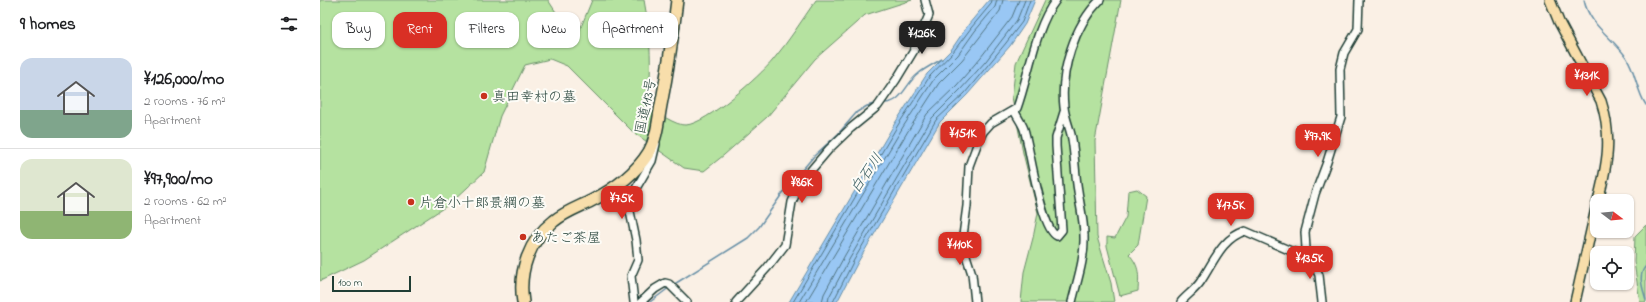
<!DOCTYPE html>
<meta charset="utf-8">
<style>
body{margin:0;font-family:"Indie Flower","Klee One",sans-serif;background:#f6f6f6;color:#202124;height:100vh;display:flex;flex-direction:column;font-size:15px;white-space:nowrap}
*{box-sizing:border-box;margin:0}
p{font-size:13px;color:#757577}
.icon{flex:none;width:22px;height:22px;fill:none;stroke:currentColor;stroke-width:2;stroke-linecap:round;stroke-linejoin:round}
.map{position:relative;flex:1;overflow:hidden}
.sheet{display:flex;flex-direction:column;background:#fff;width:320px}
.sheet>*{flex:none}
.guide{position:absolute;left:12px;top:12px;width:380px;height:36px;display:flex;gap:8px}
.needle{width:26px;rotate:106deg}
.fabs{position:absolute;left:1270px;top:194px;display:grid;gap:8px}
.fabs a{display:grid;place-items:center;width:44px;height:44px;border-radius:8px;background:#fff;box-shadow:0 1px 3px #0004;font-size:20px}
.scale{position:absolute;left:12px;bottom:10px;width:79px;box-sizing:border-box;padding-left:4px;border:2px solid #1f3d34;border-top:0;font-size:11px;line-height:14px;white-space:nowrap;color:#1f3d34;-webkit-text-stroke:3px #fdfcf7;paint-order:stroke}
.price{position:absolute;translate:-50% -34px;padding:0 9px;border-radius:8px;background:#d93025;color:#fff;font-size:13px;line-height:26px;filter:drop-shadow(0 1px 2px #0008)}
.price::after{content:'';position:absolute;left:50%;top:24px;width:12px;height:9px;margin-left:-6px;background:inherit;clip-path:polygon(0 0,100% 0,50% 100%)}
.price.selected{background:#222;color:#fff}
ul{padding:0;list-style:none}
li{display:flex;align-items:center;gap:12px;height:100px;padding:0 20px}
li+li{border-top:1px solid #e0e0e0}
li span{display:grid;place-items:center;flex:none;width:112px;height:80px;border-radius:12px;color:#555}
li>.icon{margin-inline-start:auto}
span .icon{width:48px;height:48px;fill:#fffc;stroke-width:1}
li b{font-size:17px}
h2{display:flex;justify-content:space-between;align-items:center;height:48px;padding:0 20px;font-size:17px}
.tag{padding:0 14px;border-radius:12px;background:#fff;box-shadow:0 1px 3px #0004;font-size:14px;line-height:36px}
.tag.selected{background:#d93025;color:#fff}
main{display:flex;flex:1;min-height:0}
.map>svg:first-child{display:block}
</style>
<main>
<section class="sheet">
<h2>9 homes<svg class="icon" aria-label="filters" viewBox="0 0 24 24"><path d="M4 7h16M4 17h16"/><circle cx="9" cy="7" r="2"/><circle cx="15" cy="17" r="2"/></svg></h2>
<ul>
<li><span style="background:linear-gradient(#c9d6e8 65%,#7fa58c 0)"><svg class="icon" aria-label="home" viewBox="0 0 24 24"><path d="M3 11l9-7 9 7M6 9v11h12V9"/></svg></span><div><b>¥126,000/mo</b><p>2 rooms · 76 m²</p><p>Apartment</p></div></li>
<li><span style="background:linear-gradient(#dfe7d0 65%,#8fb573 0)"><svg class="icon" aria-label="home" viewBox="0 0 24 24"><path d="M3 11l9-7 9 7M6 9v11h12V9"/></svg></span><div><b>¥97,900/mo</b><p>2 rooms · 62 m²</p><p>Apartment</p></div></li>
</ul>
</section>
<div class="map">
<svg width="1326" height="302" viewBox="0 0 1326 302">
<rect width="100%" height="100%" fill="#faf0e5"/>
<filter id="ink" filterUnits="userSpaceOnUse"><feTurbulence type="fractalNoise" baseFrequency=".025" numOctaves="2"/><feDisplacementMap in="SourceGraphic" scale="8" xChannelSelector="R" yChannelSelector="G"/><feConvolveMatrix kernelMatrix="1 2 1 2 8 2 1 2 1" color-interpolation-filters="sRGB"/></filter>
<g filter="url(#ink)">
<path fill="#b5e2a0" stroke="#6a906a" d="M 0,0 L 228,0 L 245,26 L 259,32 L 272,0 L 324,0 C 331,37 332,70 328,107 C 337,112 356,126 366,125 C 386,124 440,76 453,60 C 469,41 482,20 496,0 L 592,0 L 545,15 L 495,59 L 447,117 L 404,155 L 384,171 L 364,168 L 313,132 L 247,66 L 230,59 L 205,65 L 180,116 L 164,172 L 131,203 L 44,260 L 0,281 Z
M 725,0 L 801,0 L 775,141 L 777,237 L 791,283 L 794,302 L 701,302 L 704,272 L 713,238 L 718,213 L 703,153 L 692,97 L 696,63 Z
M 817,189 L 826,196 L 818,245 L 809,254 C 820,267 819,275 818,291 L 800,296 L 787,246 L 787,237 L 795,238 L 806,217 L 808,191 Z
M 1326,225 L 1326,302 L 1320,302 L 1314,262 L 1315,236 Z"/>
<path fill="#99c7f4" stroke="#6890a7" d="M 669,0 L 715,0 L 705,24 L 690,46 L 647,95 L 620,122 L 538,262 L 517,302 L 469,302 L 575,123 L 607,74 L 631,50 L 648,25 Z"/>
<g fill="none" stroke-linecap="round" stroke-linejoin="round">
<path stroke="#507481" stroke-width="1" d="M 473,302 L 578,125 L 610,76 L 633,52 L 651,28 L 671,4 L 672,0
M 479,302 L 583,127 L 614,79 L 638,55 L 655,31 L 675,7 L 677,0
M 486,302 L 588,131 L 619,83 L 642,60 L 680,11 L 683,0
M 502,302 L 504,294 L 525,255 L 607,114 L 637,85 L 661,57 L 692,17 L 699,0
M 508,302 L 509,297 L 530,258 L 612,118 L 641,89 L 666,61 L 697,20 L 705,0
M 513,302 L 534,260 L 616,120 L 645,93 L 686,43 L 702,22 L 710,0"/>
<path stroke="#6890a7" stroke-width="1.5" d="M 1264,0 C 1269,25 1292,37 1306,57 C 1316,71 1316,90 1326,105
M 563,103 C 582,104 585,84 598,74 C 605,68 614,64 622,59
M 1326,266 C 1317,275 1323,289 1326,300
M 353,285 L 428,238 L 439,227 L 462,194 L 494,156 L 518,134 L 537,112 L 547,106 L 557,103
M 330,302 L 350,287"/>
<g stroke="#1f3d34" stroke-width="10">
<path id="minor" d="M 694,110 C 697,117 702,123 704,129 C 710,148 721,230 737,236 L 742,230 L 736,146 L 736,138 L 744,112
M 314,302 L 311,276 L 318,260 L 316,240 L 308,202 L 332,161 L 336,144
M 321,302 L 335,289 L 345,283 L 349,284 L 367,302
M 416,302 L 447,268 L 465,245 L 472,202 L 481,182 L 509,149 L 531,128 L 558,106 L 576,80 L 593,52 L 609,15 L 605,0
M 655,302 L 652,274 L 642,243 L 647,206 L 649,166 L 658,142 L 663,132 L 671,123 L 697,108 C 709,75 715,27 736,0
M 752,302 C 757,281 765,259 764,236 C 764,221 760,206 758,191 C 755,174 755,157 752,139 C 750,128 745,118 744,107 C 740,71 754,26 780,0
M 861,302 C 867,295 876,289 881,281 C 894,262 901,239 925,231 L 971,251 L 991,257
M 1002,302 L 999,275 L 986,249 L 985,232 L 995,194 L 1007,162 L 1021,117 L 1020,69 L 1024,53 L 1038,29 L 1039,0"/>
</g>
<g stroke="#1f3d34" stroke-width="12">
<path id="major" d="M 1230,0 L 1239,22 L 1281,101 C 1293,138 1287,165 1278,201
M 1255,302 L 1277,204"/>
</g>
<g stroke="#1f3d34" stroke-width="14">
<path id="highway" d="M 203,302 C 198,272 209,240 234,221 C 245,212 259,207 271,201 C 293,190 316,173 329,152 C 337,138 338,121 341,105 C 348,70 353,35 357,0"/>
</g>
<use href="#minor" stroke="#fdfcf7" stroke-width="7"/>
<use href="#major" stroke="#f8deab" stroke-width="9"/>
<use href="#highway" stroke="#f8deab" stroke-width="11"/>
</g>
</g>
<g fill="#c8321e" stroke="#fdfcf7" stroke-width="1.5">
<circle cx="164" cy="96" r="4"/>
<circle cx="91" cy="202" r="4"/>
<circle cx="203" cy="237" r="4"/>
</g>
<g text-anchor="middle" stroke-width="4" stroke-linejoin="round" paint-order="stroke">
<g font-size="14" fill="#1f3d34" stroke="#fdfcf7" text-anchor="start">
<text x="172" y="101">真田幸村の墓</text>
<text x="99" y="207">片倉小十郎景綱の墓</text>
<text x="211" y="242">あたご茶屋</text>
</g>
<g font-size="14" fill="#1f3d34" stroke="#fdfcf7">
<text transform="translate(325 106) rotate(-78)" y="5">国道113号</text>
</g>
<g font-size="15" font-style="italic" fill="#3e6064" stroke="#fdfcf7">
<text transform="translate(546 173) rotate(-55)" y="5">白石川</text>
</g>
</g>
</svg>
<div class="fabs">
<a><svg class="needle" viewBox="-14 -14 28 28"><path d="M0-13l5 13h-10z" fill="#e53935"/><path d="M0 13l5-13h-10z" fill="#757577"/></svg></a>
<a><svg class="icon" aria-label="locate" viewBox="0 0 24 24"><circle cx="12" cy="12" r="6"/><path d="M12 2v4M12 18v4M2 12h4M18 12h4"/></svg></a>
</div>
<div class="scale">100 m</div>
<b class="price selected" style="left:602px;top:55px">¥126K</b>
<b class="price" style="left:1267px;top:97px">¥131K</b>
<b class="price" style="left:643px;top:155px">¥151K</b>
<b class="price" style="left:998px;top:158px">¥97.9K</b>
<b class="price" style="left:482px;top:204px">¥86K</b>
<b class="price" style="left:302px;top:220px">¥75K</b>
<b class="price" style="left:911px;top:227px">¥175K</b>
<b class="price" style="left:640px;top:266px">¥110K</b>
<b class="price" style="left:990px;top:280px">¥135K</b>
<div class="guide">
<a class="tag">Buy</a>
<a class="tag selected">Rent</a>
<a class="tag">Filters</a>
<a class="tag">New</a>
<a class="tag">Apartment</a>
</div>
</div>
</main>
